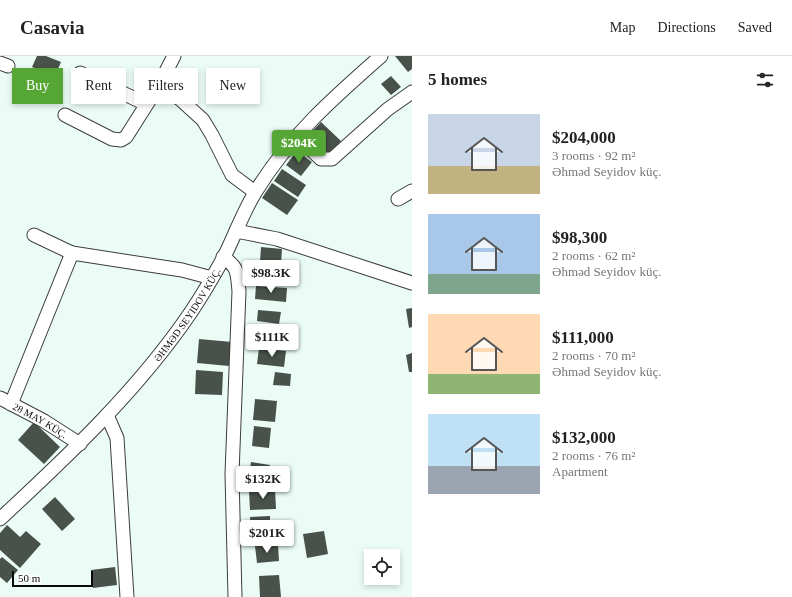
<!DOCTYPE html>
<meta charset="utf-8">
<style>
body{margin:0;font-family:Georgia,serif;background:#f6f6f6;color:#222;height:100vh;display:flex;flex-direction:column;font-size:15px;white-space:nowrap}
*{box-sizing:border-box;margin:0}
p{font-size:13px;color:#767676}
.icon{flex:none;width:22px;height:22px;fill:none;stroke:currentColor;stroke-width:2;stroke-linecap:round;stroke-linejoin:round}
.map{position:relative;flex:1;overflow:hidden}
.drawer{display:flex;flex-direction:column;background:#fff;width:380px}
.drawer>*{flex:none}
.hud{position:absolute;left:12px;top:12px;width:340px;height:36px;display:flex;gap:8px}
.fabs{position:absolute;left:364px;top:493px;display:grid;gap:8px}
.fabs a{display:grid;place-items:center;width:36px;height:36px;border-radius:0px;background:#fff;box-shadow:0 2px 6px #0003;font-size:20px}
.scale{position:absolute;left:12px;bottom:10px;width:81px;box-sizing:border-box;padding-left:4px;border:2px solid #0a0a0a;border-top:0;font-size:11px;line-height:14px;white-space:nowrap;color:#0a0a0a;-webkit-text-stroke:3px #fff;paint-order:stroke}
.price{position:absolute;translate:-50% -34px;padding:0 9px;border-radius:4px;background:#fff;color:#222;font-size:13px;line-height:26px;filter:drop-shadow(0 1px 2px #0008)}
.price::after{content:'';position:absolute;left:50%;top:24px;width:12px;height:9px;margin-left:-6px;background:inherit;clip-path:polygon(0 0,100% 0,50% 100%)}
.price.selected{background:#56a636;color:#fff}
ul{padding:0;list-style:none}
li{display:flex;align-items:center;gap:12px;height:100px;padding:0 16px}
li span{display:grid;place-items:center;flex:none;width:112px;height:80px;border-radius:0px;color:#555}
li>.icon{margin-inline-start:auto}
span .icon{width:48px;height:48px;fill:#fffc;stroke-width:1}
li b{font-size:17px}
h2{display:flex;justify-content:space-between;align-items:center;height:48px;padding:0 16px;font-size:17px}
.tag{padding:0 14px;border-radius:0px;background:#fff;box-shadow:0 2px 6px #0003;font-size:14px;line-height:36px}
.tag.selected{background:#56a636;color:#fff}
header{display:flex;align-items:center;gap:24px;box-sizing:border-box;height:56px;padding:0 20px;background:#fff;border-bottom:1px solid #e0e0e0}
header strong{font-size:19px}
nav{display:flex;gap:22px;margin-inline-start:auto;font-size:14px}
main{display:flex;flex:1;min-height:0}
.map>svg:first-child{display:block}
</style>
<header>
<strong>Casavia</strong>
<nav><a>Map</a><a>Directions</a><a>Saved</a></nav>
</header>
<main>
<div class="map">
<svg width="412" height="541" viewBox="0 0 412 541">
<rect width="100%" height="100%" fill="#eafcf5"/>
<path fill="#48514a" d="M 37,0 L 46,0 L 61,6 L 55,20 L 32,11 Z
M 395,0 L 412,0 L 412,13 L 408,16 Z
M 391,20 L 401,31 L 391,39 L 381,28 Z
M 321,66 L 341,85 L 327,100 L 307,81 Z
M 297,95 L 312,106 L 301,120 L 286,109 Z
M 282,113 L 306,129 L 298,141 L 274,125 Z
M 272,127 L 298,144 L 287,159 L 262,142 Z
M 261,191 L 282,193 L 280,223 L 259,221 Z
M 256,230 L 287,232 L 286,246 L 255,243 Z
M 412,252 L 412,271 L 409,272 L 406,253 Z
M 258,254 L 281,256 L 279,268 L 257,265 Z
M 199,283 L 232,286 L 229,310 L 197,307 Z
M 259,292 L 286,295 L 284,311 L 257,308 Z
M 412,297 L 412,316 L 409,316 L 406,299 Z
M 196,314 L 223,316 L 222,339 L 195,338 Z
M 275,316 L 291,318 L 290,330 L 273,329 Z
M 255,343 L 277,345 L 275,366 L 253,364 Z
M 34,366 L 60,391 L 44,408 L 18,384 Z
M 254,370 L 271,372 L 269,392 L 252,390 Z
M 251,406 L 270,409 L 268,430 L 248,428 Z
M 275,433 L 276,453 L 250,454 L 249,435 Z
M 55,441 L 75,463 L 62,475 L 42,453 Z
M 270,460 L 270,474 L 251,476 L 250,461 Z
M 7,469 L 20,481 L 26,475 L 41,488 L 20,512 L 0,494 L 0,477 Z
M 324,475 L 328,498 L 307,502 L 303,478 Z
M 278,489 L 279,505 L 257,507 L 255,490 Z
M 2,501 L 18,514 L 7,527 L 0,521 L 0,503 Z
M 115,511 L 117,529 L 93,532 L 91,514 Z
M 279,519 L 281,541 L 260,541 L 259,520 Z"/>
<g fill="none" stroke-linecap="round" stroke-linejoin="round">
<g stroke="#3d3d3d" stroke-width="15">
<g id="minor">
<path d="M 0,7 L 8,10"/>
<path d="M 80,17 L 146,48"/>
<path d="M 159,29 L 180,43 L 203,64 L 212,79 L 232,119 L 255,136"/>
<path d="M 65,59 L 112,83 L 121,84 L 126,81 L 159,29 L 174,0"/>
<path d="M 297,80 L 321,103 L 332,103 L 388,53 L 412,36"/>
<path d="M 398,143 L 412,135"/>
<path d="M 236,175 L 277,183 L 412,227"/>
<path d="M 34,179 L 72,197"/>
<path d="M 223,201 C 239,212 237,217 239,235 L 232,418 L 235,541"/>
<path id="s1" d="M 0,342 L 44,365 L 80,388"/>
<path d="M 11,348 L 72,197 L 182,214 L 212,222"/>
<path d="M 107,359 L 117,382 L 127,541"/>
<path id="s2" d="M 0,463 C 69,399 138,334 191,256 C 203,238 214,219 224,201 C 235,179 243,156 256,135 C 290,80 333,42 381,0"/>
</g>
</g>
<use href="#minor" stroke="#fff" stroke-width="13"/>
</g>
<g text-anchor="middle" stroke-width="4" stroke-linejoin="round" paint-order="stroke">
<g font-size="10" fill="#0a0a0a" stroke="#fff">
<text dy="4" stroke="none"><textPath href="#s2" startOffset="278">ƏHMƏD SEYIDOV KÜÇ.</textPath></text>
<text dy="4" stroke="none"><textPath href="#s1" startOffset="46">28 MAY KÜÇ.</textPath></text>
</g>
</g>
</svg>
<div class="fabs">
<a><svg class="icon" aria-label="locate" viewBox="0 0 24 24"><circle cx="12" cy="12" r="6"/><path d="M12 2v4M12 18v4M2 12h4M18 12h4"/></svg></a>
</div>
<div class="scale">50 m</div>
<b class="price selected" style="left:299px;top:108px">$204K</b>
<b class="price" style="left:271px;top:238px">$98.3K</b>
<b class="price" style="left:272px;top:302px">$111K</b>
<b class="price" style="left:263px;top:444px">$132K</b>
<b class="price" style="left:267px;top:498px">$201K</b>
<div class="hud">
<a class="tag selected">Buy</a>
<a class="tag">Rent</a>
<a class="tag">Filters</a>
<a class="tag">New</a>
</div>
</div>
<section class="drawer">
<h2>5 homes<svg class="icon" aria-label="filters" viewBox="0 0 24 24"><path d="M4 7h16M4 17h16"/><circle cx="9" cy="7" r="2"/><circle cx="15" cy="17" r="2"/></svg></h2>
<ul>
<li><span style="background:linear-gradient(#c9d6e8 65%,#c2b280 0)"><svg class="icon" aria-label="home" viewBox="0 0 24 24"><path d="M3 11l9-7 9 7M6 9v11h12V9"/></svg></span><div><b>$204,000</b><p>3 rooms · 92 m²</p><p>Əhməd Seyidov küç.</p></div></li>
<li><span style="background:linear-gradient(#a9c7e8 75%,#7fa58c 0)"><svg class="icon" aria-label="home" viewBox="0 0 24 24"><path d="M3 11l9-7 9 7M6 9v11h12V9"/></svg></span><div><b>$98,300</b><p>2 rooms · 62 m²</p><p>Əhməd Seyidov küç.</p></div></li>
<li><span style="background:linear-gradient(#ffd9b3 75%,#8fb573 0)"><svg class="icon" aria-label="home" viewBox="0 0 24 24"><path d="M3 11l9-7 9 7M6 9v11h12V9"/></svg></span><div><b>$111,000</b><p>2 rooms · 70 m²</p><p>Əhməd Seyidov küç.</p></div></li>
<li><span style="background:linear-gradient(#bfe0f5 65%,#9aa5b1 0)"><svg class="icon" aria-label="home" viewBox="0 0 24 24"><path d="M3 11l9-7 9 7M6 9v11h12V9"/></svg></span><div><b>$132,000</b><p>2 rooms · 76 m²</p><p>Apartment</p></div></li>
</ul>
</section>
</main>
